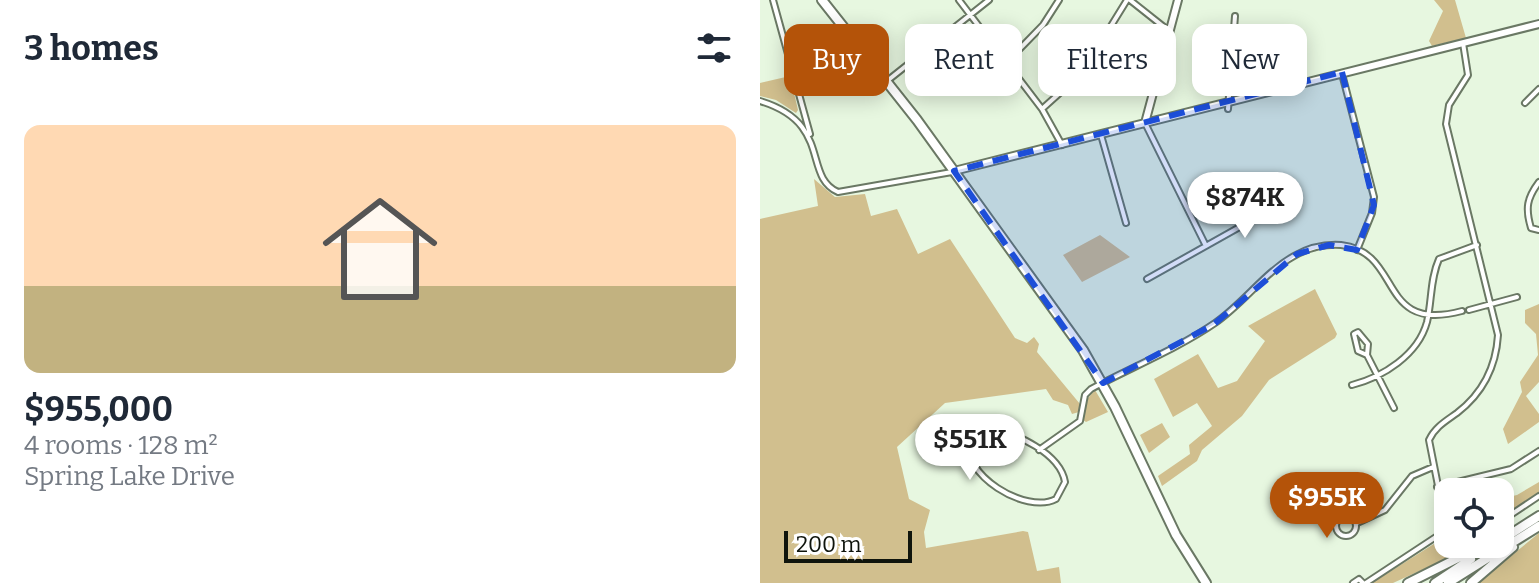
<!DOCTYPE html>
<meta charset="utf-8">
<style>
body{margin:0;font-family:Bitter,serif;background:#f6f6f7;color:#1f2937;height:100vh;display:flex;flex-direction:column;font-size:30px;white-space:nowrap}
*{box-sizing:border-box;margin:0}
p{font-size:26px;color:#747a83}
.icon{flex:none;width:44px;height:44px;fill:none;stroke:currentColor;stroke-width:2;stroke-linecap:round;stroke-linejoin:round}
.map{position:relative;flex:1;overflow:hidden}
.details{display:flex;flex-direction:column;background:#fff;width:760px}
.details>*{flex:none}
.top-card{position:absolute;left:24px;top:24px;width:634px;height:72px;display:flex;gap:16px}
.buttons{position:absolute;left:674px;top:478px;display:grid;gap:16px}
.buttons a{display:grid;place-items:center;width:80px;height:80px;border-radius:16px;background:#fff;box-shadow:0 4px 20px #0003;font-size:40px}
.scale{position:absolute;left:24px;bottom:20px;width:128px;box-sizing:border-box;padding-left:8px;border:4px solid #0f140c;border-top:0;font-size:22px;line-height:28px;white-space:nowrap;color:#0f140c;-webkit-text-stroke:6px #fff;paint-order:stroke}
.price{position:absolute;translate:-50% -68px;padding:0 18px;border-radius:28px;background:#fff;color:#222;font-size:26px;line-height:52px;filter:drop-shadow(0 2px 4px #0008)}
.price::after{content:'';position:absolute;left:50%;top:48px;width:24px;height:18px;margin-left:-12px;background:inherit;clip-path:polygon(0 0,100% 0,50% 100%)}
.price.active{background:#b45309;color:#fff}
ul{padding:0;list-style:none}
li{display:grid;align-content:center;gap:16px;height:424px;padding:0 24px}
li span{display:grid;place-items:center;height:248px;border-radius:16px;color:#555}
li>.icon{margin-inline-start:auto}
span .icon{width:144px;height:144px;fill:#fffc;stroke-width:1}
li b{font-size:34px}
h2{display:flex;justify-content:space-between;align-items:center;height:96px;padding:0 24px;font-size:34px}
.chip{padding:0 28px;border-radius:16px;background:#fff;box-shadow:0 4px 20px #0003;font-size:28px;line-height:72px}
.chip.active{background:#b45309;color:#fff}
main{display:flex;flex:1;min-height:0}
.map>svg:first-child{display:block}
</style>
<main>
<section class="details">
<h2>3 homes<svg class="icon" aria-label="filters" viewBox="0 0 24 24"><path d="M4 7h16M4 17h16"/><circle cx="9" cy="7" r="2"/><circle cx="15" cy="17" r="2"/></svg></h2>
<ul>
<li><span style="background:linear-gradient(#ffd9b3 65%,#c2b280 0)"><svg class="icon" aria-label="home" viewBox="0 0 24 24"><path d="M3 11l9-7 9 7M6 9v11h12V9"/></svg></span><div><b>$955,000</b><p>4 rooms · 128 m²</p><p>Spring Lake Drive</p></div></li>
</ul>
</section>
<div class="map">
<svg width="779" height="583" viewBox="0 0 779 583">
<rect width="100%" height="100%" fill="#e7f7e0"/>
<path fill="#d1bf8e" d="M 674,0 L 695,0 L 706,38 L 672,46 L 669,41 L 683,11 Z
M 30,76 L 38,110 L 36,113 L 16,100 L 0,96 L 0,83 Z
M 54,179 L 75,197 L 105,194 L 111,216 L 137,209 L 158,254 L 190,239 L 255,338 L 267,343 L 274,337 L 279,344 L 277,352 L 320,404 L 319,412 L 312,414 L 308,405 L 293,400 L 286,389 L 185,403 L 137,447 L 149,499 L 170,510 L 164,532 L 166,548 L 263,531 L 268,532 L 277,571 L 299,567 L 301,583 L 0,583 L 0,219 L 58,206 Z
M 340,235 L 370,257 L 322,282 L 303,255 Z
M 555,289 L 577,334 L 575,338 L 509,380 L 482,416 L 442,450 L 437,461 L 402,486 L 398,476 L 430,454 L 429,445 L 452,426 L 437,403 L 413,417 L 394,379 L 438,354 L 458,388 L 477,381 L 505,341 L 488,326 Z
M 779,304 L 779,382 L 766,396 L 779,414 L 779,422 L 748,444 L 743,429 L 762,392 L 760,382 L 778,355 L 776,334 L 765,323 L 765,310 Z
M 335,390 L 348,412 L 326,422 L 323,420 L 328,398 Z
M 402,423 L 410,437 L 389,453 L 380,435 Z
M 779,482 L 779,492 L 740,518 L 740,499 L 757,495 Z
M 779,533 L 779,583 L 718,583 Z
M 688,535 L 688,544 L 719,544 L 633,583 L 612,583 Z"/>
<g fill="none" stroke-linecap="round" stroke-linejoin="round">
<g stroke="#6a7864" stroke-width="8">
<path id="minor" d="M 13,0 L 50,134
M 199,0 L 282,109 L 302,145
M 370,0 L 409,31
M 247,62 L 283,25 L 299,0
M 582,74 L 614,197 L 612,213 L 597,250
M 127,81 L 229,0
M 0,101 C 73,123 42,176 78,192 L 192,172
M 765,103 L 779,89
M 282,109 L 322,73 L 367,0
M 468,109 L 475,16
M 385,123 L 446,246
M 341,135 L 366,223
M 779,182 C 767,198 765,208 771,228 L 779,230
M 387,279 L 510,210
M 709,310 L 757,297
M 598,332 L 608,344 L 607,355 L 598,351 L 594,334 Z
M 607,355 L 634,408
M 592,385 C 623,377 658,355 667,322 C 672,301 670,279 679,259 L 717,245
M 231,426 C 256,435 300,452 305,482 L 296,499 C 266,515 199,474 209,438 L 221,427 Z
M 279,450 L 320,421 L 325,395 L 331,389 C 372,367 417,349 455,323 C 483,304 505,272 534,256 C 548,248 565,244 581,245 C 644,252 616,334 702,311
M 677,487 L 751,469 L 779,451
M576 526a10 10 0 1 1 20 0a10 10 0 1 1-20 0Z
M 688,519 L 682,506 L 669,440 C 675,427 686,421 697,413 C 723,393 736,367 738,335 L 686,124 L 689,105 L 708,75 L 703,43
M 740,522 L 779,496
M 597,523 L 625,510 L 652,476 L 673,467
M 593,583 L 599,579 L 603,583
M 606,583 L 688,529"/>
</g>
<g stroke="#6a7864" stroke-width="10">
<path id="tertiary" d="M 385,123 L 418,0
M 194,171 L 779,24"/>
</g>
<g stroke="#6a7864" stroke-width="12">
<path id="trunk" d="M 62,0 L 157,120 L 323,350 L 355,407 L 416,535 L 446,583
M 740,541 L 779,516
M 648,583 L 726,544
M 675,583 L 711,559
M 688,583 L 779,526
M 711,583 L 753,547"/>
</g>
<use href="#minor" stroke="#fff" stroke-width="4"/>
<use href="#tertiary" stroke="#fff" stroke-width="6"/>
<use href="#trunk" stroke="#fff" stroke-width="8"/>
</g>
<path fill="#1d4ed8" fill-opacity="0.2" stroke="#1d4ed8" stroke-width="6" stroke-dasharray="16 10" stroke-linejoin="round" d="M 582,72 L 614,205 L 597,250 L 569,245 L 537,254 L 453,325 L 343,383 L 194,171 Z"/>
</svg>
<div class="buttons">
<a><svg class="icon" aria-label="locate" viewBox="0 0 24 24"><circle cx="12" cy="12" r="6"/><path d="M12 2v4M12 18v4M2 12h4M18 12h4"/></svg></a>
</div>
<div class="scale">200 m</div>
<b class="price" style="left:485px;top:240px">$874K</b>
<b class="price" style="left:210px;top:482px">$551K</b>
<b class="price active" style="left:567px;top:540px">$955K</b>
<div class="top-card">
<a class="chip active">Buy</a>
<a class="chip">Rent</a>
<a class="chip">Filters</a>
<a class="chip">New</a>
</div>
</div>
</main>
